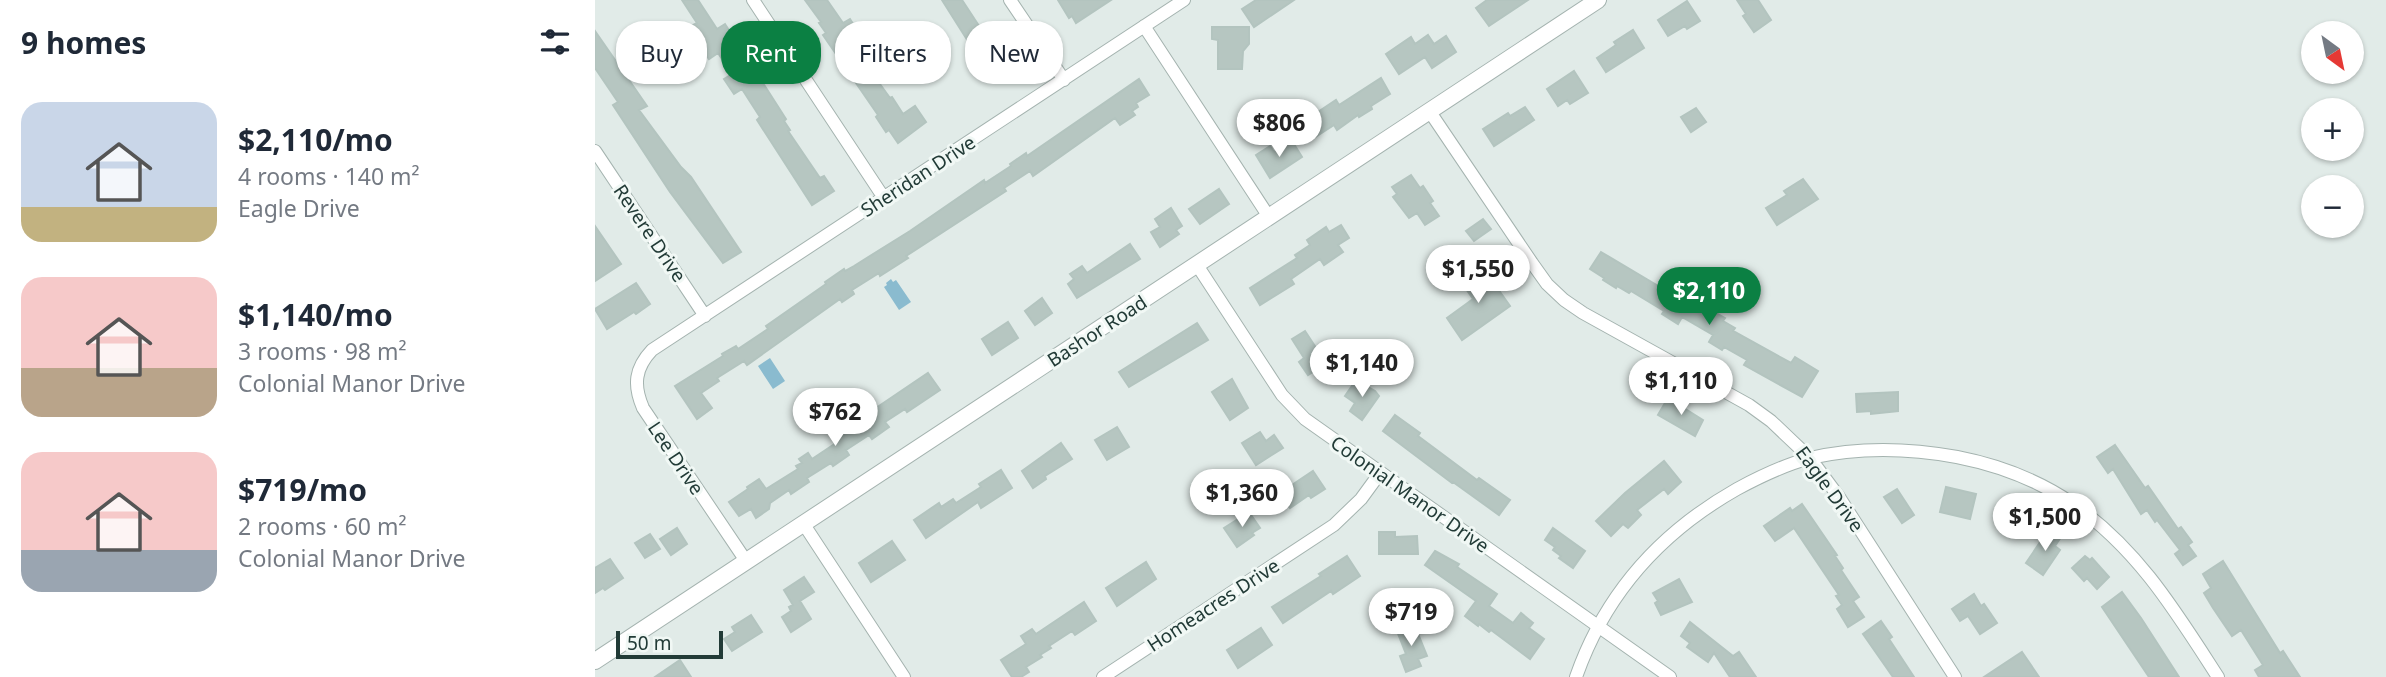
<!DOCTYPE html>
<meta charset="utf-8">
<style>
body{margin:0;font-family:"Noto Sans",sans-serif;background:#f2f2f3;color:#1f2937;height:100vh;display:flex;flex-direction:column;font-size:26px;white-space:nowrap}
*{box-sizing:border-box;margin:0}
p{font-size:23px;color:#747a83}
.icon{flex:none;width:38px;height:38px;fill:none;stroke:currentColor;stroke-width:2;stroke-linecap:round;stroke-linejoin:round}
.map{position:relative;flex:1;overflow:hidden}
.drawer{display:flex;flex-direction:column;background:#fff;width:595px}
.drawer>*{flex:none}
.top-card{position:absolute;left:21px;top:21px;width:665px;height:63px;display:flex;gap:14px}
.needle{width:46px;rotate:147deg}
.tools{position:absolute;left:1706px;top:21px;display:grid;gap:14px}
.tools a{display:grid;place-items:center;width:63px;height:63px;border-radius:50%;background:#fff;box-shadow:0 2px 5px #0004;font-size:35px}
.scale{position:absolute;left:21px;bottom:18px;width:107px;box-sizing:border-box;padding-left:7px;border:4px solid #223b37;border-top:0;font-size:19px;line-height:24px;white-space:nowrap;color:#223b37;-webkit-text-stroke:5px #f1f8f5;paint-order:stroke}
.price{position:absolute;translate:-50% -60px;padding:0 16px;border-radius:24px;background:#fff;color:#222;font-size:23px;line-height:46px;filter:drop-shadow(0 2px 4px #0008)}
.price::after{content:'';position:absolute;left:50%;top:42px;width:21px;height:16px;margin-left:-10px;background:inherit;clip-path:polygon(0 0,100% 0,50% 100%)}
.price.selected{background:#0b8043;color:#fff}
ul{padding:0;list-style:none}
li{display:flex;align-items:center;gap:21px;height:175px;padding:0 21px}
li span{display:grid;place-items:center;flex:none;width:196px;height:140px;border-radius:21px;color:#555}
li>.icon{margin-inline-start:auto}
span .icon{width:84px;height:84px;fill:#fffc;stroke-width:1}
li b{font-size:30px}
h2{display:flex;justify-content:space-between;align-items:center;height:84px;padding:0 21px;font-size:30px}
.pill{padding:0 24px;border-radius:28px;background:#fff;box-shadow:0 2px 5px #0004;font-size:24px;line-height:63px}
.pill.selected{background:#0b8043;color:#fff}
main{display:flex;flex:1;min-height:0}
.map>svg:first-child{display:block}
</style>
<main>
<section class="drawer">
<h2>9 homes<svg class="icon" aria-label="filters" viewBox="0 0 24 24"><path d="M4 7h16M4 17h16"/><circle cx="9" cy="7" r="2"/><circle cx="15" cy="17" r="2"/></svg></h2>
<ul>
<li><span style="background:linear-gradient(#c9d6e8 75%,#c2b280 0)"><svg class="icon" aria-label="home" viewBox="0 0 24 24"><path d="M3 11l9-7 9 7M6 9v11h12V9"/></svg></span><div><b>$2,110/mo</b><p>4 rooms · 140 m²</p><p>Eagle Drive</p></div></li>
<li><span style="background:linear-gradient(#f6c9c9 65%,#b9a48a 0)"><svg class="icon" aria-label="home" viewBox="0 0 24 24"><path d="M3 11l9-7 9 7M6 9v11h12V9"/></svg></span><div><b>$1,140/mo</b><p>3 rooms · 98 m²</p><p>Colonial Manor Drive</p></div></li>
<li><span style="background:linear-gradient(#f6c9c9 70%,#9aa5b1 0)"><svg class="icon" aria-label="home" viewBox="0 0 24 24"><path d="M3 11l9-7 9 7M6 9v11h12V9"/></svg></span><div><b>$719/mo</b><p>2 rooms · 60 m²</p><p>Colonial Manor Drive</p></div></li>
</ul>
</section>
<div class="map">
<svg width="1791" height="677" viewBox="0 0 1791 677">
<rect width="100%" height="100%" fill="#e1ebe8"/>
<path fill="#8abbcf" d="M 296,279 L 298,282 L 301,280 L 316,302 L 304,310 L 289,287 L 292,285 L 291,283 Z
M 175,358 L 190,381 L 178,389 L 163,366 Z"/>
<path fill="#b6c6c1" stroke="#b3c4bf" stroke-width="2" d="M 87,0 L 103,0 L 122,29 L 130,24 L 191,119 L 189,121 L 195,130 L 193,131 L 225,178 L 229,176 L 239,191 L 217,205 L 162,120 L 165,117 L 147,89 L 139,94 L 129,79 L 137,74 L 123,53 L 114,59 L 103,42 L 106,40 L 96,26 L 102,23 Z
M 210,0 L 232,0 L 248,23 L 255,19 L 262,30 L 251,37 L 295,98 L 297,97 L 308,114 L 320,106 L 331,122 L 303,143 L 294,130 L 291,132 L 281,117 L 283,115 L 228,35 L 231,33 L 224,23 L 226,22 Z
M 347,0 L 367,0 L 390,35 L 392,34 L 413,69 L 397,79 Z
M 463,0 L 516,0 L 481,23 L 477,16 L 474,18 Z
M 661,0 L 699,0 L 659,27 L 647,9 Z
M 892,0 L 933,0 L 894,26 L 881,8 Z
M 1142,0 L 1163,0 L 1176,20 L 1159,32 L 1148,16 L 1151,14 Z
M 1092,1 L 1105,21 L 1092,29 L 1090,26 L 1073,36 L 1063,20 Z
M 617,27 L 654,27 L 654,44 L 648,51 L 647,69 L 623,69 L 623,40 L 617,39 Z
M 1038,30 L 1049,48 L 1011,72 L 1002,58 L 1021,45 L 1019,42 Z
M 0,31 L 52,106 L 44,110 L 86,167 L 96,177 L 146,252 L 128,263 L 75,192 L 18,105 L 23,102 L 0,68 Z
M 833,35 L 839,44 L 851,36 L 861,52 L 837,68 L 830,57 L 804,74 L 791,54 L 816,37 L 820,44 Z
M 979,71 L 993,93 L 975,104 L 972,100 L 963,106 L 952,89 Z
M 786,78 L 795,94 L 776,106 L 777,109 L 764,117 L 763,115 L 742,130 L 739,125 L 719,138 L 708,122 L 741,100 L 744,105 Z
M 544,79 L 554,95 L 541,103 L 543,107 L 537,111 L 540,115 L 525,125 L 520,118 L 438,176 L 435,171 L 409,188 L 411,191 L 311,256 L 313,258 L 285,276 L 284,273 L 257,290 L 259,294 L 247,302 L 245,299 L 152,365 L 149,361 L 122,378 L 124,381 L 106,393 L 117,408 L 102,419 L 80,386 L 128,356 L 127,354 L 141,346 L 143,349 L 173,329 L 171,326 L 231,284 L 230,282 L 249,269 L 250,271 L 259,266 L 315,231 L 389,180 L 390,183 L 416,166 L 415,164 L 431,153 L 432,156 Z
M 930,107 L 939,120 L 899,146 L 888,129 L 913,113 L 915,116 Z
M 1101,108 L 1111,122 L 1096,132 L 1086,117 Z
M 697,141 L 707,157 L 675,178 L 661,155 L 675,146 L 679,152 Z
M 816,175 L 825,188 L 828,186 L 838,201 L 835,203 L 844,216 L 830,225 L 822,213 L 814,218 L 798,197 L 802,194 L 797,187 Z
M 1208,179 L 1223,199 L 1182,225 L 1171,208 L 1192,195 L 1189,191 Z
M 624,189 L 634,204 L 605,224 L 594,209 Z
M 576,208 L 587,226 L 581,230 L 584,234 L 565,247 L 556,232 L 565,227 L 560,219 Z
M 888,219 L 896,229 L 879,241 L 871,231 Z
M 746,225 L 754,238 L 743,245 L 748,252 L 729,265 L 725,259 L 696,279 L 699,284 L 665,305 L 655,288 L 702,258 L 700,255 L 715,245 L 712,240 L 731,227 L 734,232 Z
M 0,226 L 26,264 L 0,281 Z
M 535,244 L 545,259 L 482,298 L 473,284 L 479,279 L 475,274 L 487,266 L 492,273 Z
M 1006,252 L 1107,312 L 1110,307 L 1130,318 L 1128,321 L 1140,328 L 1138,331 L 1196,363 L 1200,357 L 1223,371 L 1207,397 L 1149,365 L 1152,360 L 1129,347 L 1127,350 L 1114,342 L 1118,335 L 1087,317 L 1083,324 L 1067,314 L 1069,311 L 1036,291 L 1034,293 L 1022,286 L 1021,288 L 1008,280 L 1009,278 L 995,269 Z
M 888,268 L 915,306 L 867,340 L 852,318 L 878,299 L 867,283 Z
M 41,283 L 55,304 L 41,314 L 39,312 L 12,329 L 0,309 Z
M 447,298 L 457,313 L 440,325 L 430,311 Z
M 413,322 L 423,338 L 397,355 L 387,339 Z
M 602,323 L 613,340 L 534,387 L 524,372 Z
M 710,331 L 731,363 L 713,375 L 704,362 L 709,358 L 697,339 Z
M 333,373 L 345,390 L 312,412 L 310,409 L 290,422 L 294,427 L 277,439 L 274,435 L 251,450 L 254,455 L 238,466 L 236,463 L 212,478 L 214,482 L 196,494 L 194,490 L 175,503 L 174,509 L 161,518 L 156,509 L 144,516 L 134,502 L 153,489 L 152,487 L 164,479 L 171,489 L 203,469 L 201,466 L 207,463 L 204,459 L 213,453 L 217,459 L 244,441 L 243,439 L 249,435 L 247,431 Z
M 637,379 L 653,408 L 635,420 L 617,392 Z
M 761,380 L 780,391 L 784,396 L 767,420 L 755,411 L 760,403 L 750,396 Z
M 1303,392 L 1303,411 L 1276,414 L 1276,411 L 1262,412 L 1261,394 Z
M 1073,398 L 1108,420 L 1100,436 L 1063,415 Z
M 800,415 L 825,433 L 823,436 L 882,480 L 884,478 L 915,500 L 904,515 L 858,482 L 857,483 L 788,431 Z
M 522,427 L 534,447 L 512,460 L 500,440 Z
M 665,432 L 671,441 L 679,435 L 688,448 L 661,465 L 647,443 Z
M 466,443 L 477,459 L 450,476 L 451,479 L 438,488 L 427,471 Z
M 1520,445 L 1550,488 L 1553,486 L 1583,529 L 1586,527 L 1597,542 L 1593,545 L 1601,556 L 1588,565 L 1580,554 L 1585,550 L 1562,520 L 1560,522 L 1552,510 L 1546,514 L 1518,469 L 1513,473 L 1502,457 Z
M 1069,461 L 1086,482 L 1073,494 L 1069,489 L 1042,510 L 1046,515 L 1033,528 L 1028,524 L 1016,536 L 1001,521 L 1030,493 Z
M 406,470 L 417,488 L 386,508 L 383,502 L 331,538 L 319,520 L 344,503 L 346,507 L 358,499 L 361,503 L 386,487 L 384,484 Z
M 718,471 L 730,489 L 716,498 L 714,495 L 695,508 L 685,493 Z
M 1351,487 L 1381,494 L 1375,519 L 1345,512 Z
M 1302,489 L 1319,515 L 1307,523 L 1289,497 Z
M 1207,504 L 1242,555 L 1240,556 L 1248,568 L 1246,570 L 1264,597 L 1258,601 L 1269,617 L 1253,627 L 1242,609 L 1247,605 L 1241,596 L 1244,595 L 1199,528 L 1180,541 L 1169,526 L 1195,508 L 1197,511 Z
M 654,512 L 665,528 L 657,533 L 659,535 L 642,547 L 629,528 Z
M 82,528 L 92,544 L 76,555 L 65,539 Z
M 958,528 L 990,551 L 978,568 L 964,558 L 966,556 L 958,550 L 960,547 L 950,540 Z
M 1454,529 L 1466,537 L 1460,546 L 1465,550 L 1448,575 L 1431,563 Z
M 784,532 L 800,532 L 800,537 L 822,536 L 823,554 L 784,554 Z
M 55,534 L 65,549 L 50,558 L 40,543 Z
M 297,541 L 310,560 L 276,582 L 264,563 Z
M 840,551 L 864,564 L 862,567 L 902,594 L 894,606 L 918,623 L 926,613 L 938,623 L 934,628 L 949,639 L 935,659 L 896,630 L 894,632 L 884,624 L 883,626 L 870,616 L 881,601 L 830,565 Z
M 752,556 L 765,576 L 738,594 L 736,591 L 688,623 L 677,607 L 726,576 L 724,574 Z
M 1490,556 L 1495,560 L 1497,558 L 1514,577 L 1502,589 L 1492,578 L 1489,581 L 1477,568 Z
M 15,559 L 28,578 L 10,590 L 8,588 L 0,593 L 0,568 Z
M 1628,561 L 1685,653 L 1688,651 L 1705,677 L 1664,677 L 1660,670 L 1668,665 L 1646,630 L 1637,636 L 1618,608 L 1609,593 L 1616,588 L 1608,574 Z
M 551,562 L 561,579 L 522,606 L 511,588 Z
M 209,577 L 219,592 L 205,601 L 216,619 L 196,632 L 187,617 L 196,611 L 194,607 L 198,605 L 189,590 Z
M 1084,579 L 1097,602 L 1066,615 L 1060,603 L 1063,601 L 1058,593 Z
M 1527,592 L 1546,618 L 1584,677 L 1554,677 L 1507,607 Z
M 1379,594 L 1386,606 L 1389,604 L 1402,623 L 1385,634 L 1373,616 L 1365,621 L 1357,609 Z
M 489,602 L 501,621 L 480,635 L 477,631 L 454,646 L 456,648 L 445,655 L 447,657 L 431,667 L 434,672 L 426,677 L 417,677 L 406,660 L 431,644 L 426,636 L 437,629 L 441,634 Z
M 156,615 L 167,632 L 137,651 L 129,639 L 140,632 L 137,627 Z
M 1286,621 L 1297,637 L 1294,639 L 1319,677 L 1298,677 L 1268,634 Z
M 1095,622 L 1138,656 L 1144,652 L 1161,677 L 1135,677 L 1119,653 L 1113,662 L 1092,647 L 1095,643 L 1086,636 Z
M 819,624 L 832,656 L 823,659 L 826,666 L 811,672 L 805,656 L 811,654 L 802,631 Z
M 666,628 L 677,645 L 643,668 L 632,650 Z
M 1427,652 L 1444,677 L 1389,677 Z
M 85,660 L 96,677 L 60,677 Z"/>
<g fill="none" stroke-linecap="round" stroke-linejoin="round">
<g stroke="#a4b3af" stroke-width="14">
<path id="minor" d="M 158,0 L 289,198
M 415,0 L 469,80
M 549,26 L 674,217
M 835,112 L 937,263 L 952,284 L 969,300 L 988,313 L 1154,405 L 1176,421 L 1215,458 L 1244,497 L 1360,677
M 0,151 L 110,316
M 602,265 L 687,395 L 710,419 L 1075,677
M 208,523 L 309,677
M 151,561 L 48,408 C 38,385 40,368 57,350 L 589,0
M 508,677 L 739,525 L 766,499 L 785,473
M 981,677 C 1010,594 1066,532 1142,489 C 1166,476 1189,465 1215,458 C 1263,447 1313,448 1362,457 C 1403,465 1443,480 1478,504 C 1543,549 1581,612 1623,677"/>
</g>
<g stroke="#a4b3af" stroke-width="18">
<path id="tertiary" d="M 0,661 L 1003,0"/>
</g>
<use href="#minor" stroke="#fff" stroke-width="12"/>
<use href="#tertiary" stroke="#fff" stroke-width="16"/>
</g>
<g text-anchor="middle" stroke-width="6" stroke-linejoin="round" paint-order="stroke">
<g font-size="19" fill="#223b37" stroke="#f1f8f5">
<text transform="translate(323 176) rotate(-33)" y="7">Sheridan Drive</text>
<text transform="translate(55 233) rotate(56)" y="7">Revere Drive</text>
<text transform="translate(502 331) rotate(-33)" y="7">Bashor Road</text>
<text transform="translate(81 458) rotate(56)" y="7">Lee Drive</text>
<text transform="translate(1235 489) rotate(54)" y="7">Eagle Drive</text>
<text transform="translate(815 494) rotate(35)" y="7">Colonial Manor Drive</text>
<text transform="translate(618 605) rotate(-33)" y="7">Homeacres Drive</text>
</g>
</g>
</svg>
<div class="tools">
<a><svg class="needle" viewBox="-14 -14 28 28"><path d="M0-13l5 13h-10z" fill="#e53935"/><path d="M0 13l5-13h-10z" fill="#747a83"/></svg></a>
<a>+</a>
<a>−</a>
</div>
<div class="scale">50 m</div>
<b class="price" style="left:684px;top:159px">$806</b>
<b class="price" style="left:883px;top:305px">$1,550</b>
<b class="price selected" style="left:1114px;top:327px">$2,110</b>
<b class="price" style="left:767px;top:399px">$1,140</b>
<b class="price" style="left:1086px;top:417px">$1,110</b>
<b class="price" style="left:240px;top:448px">$762</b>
<b class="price" style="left:647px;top:529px">$1,360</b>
<b class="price" style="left:1450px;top:553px">$1,500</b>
<b class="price" style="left:816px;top:648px">$719</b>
<div class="top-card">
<a class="pill">Buy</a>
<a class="pill selected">Rent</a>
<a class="pill">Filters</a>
<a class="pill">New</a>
</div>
</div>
</main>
